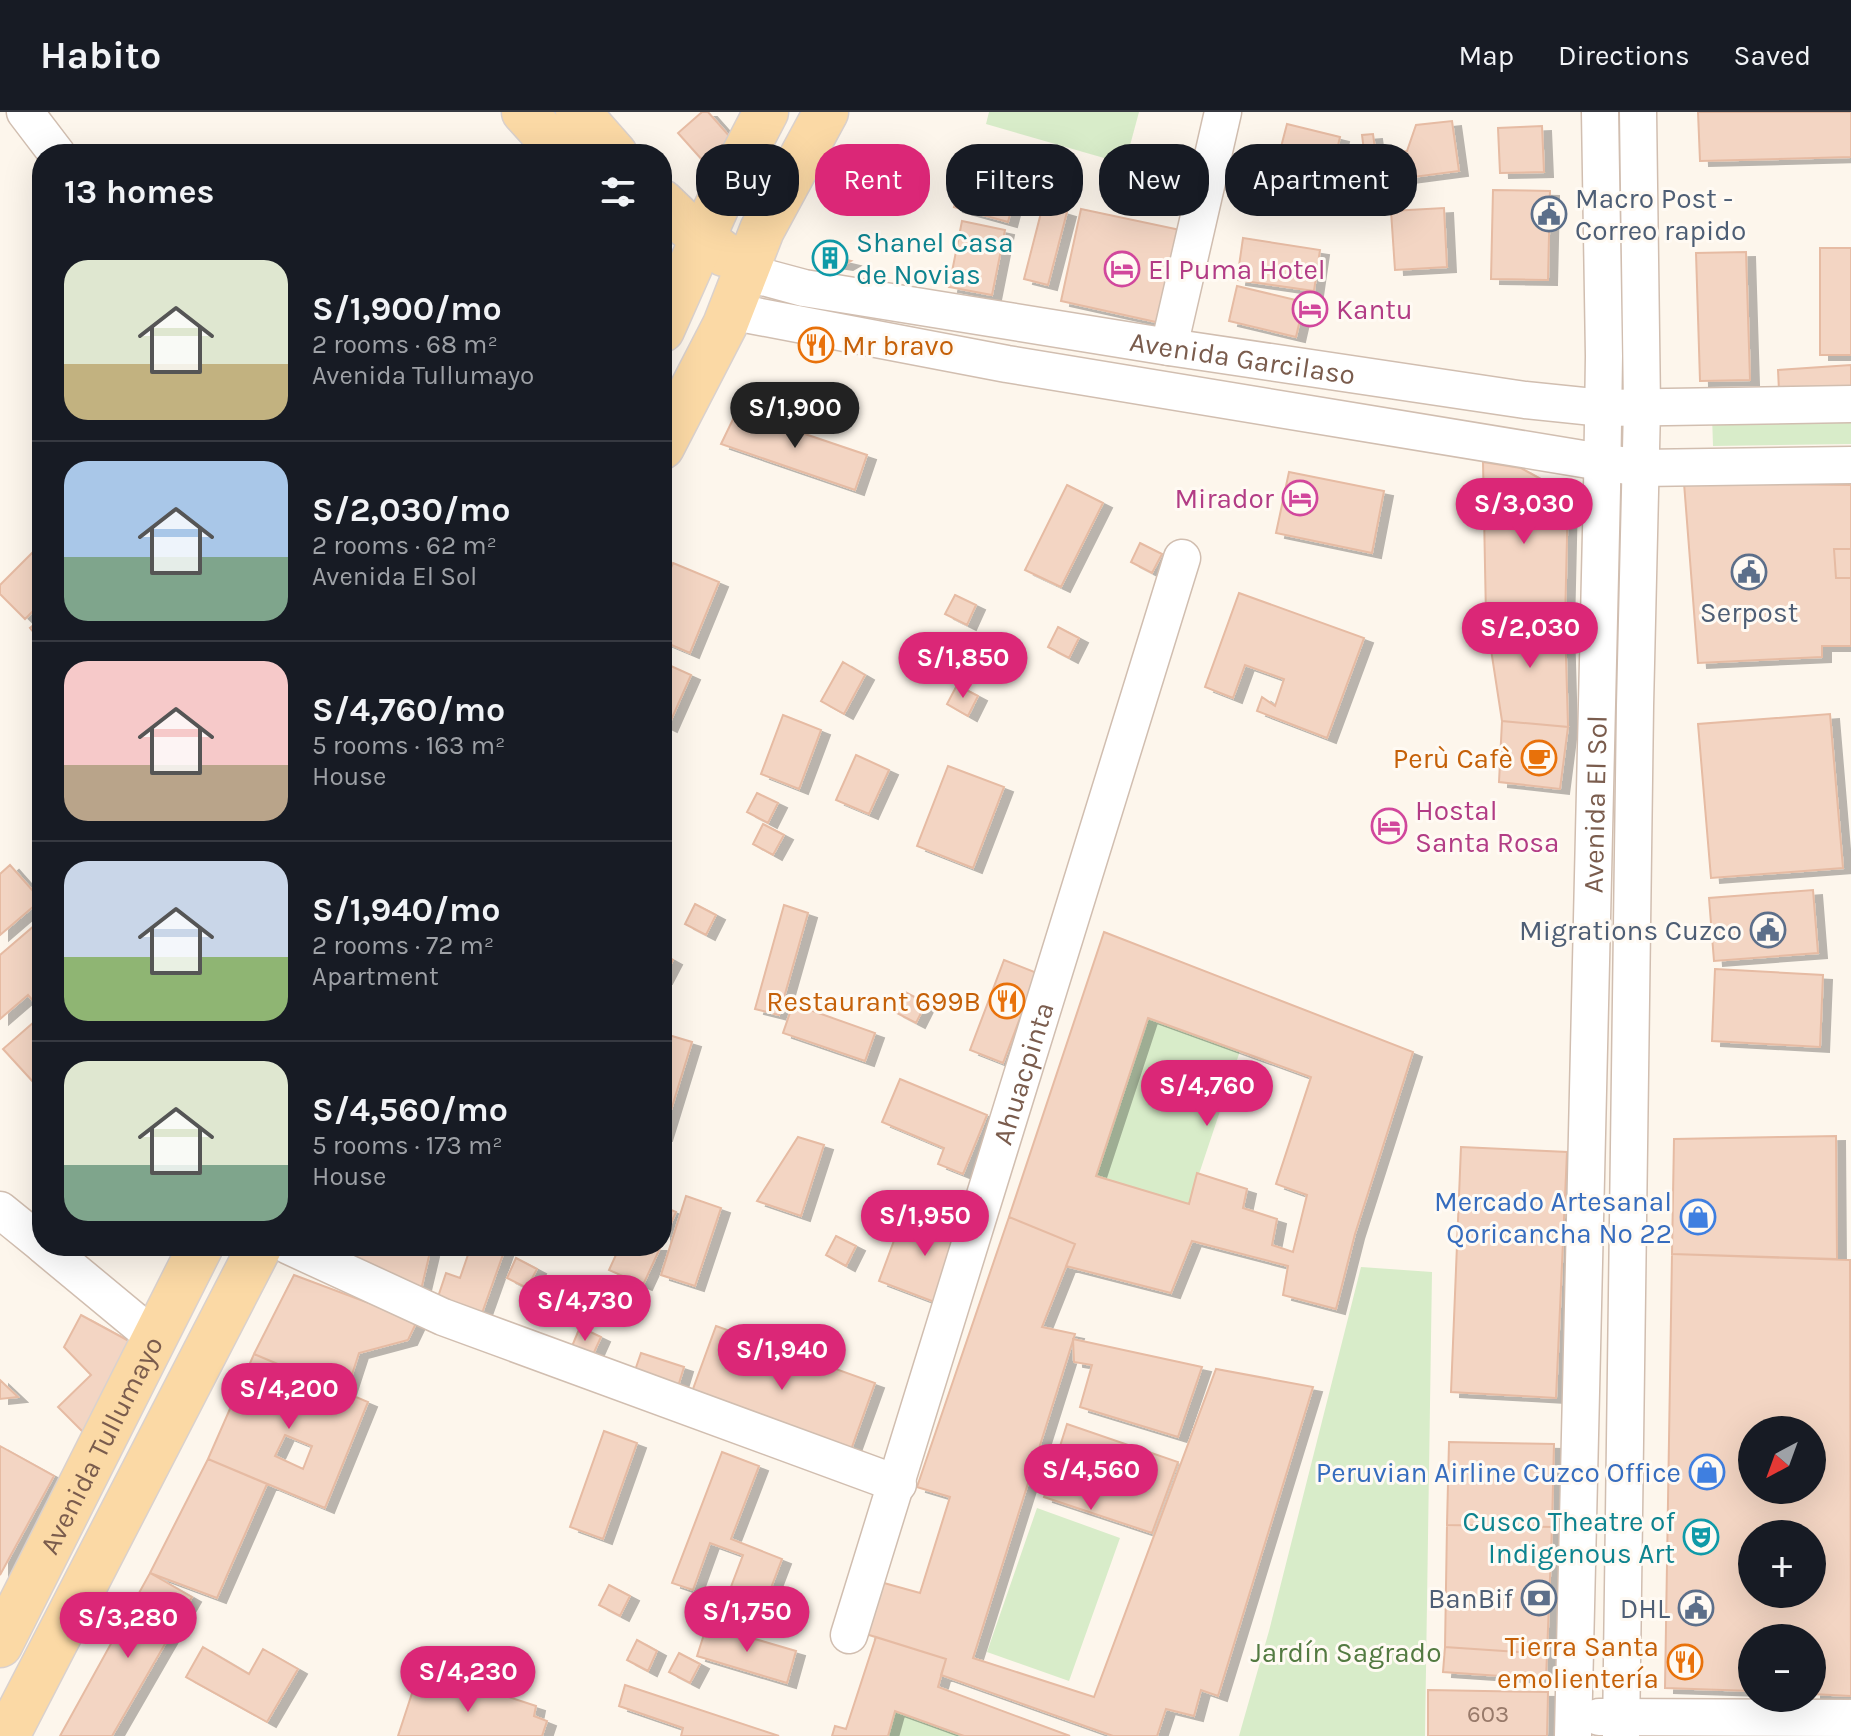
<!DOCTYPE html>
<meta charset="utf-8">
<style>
body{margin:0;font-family:Karla,sans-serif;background:#20242c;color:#f1f3f6;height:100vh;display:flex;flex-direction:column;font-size:30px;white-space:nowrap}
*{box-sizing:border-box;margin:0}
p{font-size:26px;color:#9ea1a6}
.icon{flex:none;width:44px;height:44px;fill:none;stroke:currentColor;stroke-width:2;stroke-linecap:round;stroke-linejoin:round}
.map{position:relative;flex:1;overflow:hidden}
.sheet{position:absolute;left:32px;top:32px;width:640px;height:1112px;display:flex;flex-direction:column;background:#171b24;border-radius:32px;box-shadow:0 8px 32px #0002}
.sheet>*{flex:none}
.banner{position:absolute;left:696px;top:32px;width:760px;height:72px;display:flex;gap:16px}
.needle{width:52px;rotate:221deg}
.controls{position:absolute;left:1738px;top:1304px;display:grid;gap:16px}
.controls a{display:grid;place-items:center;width:88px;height:88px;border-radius:50%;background:#171b24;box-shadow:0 8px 32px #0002;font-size:40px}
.price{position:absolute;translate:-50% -68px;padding:0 18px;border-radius:28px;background:#db2777;color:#fff;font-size:26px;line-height:52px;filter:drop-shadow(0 2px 4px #0008)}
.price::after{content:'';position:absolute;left:50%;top:48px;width:24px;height:18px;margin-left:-12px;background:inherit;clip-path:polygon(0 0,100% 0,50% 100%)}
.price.active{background:#222;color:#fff}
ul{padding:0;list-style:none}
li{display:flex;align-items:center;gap:24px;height:200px;padding:0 32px}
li+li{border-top:2px solid #363941}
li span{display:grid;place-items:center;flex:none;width:224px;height:160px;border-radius:24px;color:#555}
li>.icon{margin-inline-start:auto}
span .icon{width:96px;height:96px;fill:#fffc;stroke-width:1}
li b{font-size:34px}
h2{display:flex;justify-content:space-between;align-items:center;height:96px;padding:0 32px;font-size:34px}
.tag{padding:0 28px;border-radius:32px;background:#171b24;box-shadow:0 8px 32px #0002;font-size:28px;line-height:72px}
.tag.active{background:#db2777;color:#fff}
header{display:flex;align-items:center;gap:48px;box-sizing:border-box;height:112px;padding:0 40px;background:#171b24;border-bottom:2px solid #363941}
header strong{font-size:38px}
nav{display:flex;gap:44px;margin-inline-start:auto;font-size:28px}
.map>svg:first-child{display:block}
</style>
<header>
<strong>Habito</strong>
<nav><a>Map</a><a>Directions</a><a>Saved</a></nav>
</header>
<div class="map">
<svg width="1851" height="1624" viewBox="0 0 1851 1624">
<defs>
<filter id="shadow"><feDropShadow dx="9" dy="5" stdDeviation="0" flood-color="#0004"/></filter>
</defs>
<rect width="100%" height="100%" fill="#fdf6ec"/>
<path fill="#d8ecc9" d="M 989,0 L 1139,0 L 1125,52 L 986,12 Z
M 1851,301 L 1851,332 L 1713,334 L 1712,303 Z
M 1148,906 L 1240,939 L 1189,1092 L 1096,1064 Z
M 1361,1155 L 1432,1160 L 1425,1624 L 1239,1624 L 1269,1519 Z
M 1037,1396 L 1120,1426 L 1069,1569 L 987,1540 Z
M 895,1599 L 964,1624 L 888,1624 Z"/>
<path fill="#f3d5c3" stroke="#e6bba3" stroke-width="2" fill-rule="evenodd" filter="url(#shadow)" d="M 702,0 L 708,0 L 731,26 L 704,50 L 678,21 Z
M 1698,0 L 1851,0 L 1851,45 L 1700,49 Z
M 1452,9 L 1459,59 L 1368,71 L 1362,23 L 1373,22 L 1376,44 L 1407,39 L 1416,13 Z
M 1287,12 L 1340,25 L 1329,72 L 1275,58 Z
M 1542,14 L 1544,60 L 1500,61 L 1498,16 Z
M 963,57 L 1018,72 L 1008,110 L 954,95 Z
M 1493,78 L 1550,79 L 1548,168 L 1491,167 Z
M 1043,93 L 1067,100 L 1048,173 L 1024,167 Z
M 1444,96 L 1447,155 L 1395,158 L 1391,99 Z
M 1081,97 L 1185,119 L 1165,212 L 1061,189 Z
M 962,109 L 1005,118 L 992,183 L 949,175 Z
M 1243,126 L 1320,138 L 1314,179 L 1237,168 Z
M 1820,136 L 1851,136 L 1851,243 L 1820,243 Z
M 1746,140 L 1750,268 L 1700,269 L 1696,141 Z
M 821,142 L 851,149 L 844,153 L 825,150 Z
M 1237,174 L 1304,190 L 1296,225 L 1229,209 Z
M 1851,253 L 1851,275 L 1779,279 L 1778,258 Z
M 737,299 L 867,343 L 855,378 L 721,332 Z
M 1483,350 L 1521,356 L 1568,382 L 1565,511 L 1486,505 Z
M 1289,360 L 1384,379 L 1372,441 L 1276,421 Z
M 1684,371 L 1851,373 L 1851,437 L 1834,437 L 1836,466 L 1851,466 L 1851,534 L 1822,534 L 1822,545 L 1698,551 Z
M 1067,373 L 1103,391 L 1061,475 L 1025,458 Z
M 42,431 L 42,490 L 25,507 L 0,482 L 0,473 Z
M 1140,431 L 1162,442 L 1152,461 L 1131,450 Z
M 1834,437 L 1851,437 L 1851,466 L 1836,466 Z
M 673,451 L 719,470 L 690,541 L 662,529 L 662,479 Z
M 1239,481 L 1364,526 L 1327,626 L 1257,599 L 1262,585 L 1275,594 L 1284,567 L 1245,553 L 1233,586 L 1205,575 Z
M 955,483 L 976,493 L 967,513 L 945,502 Z
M 1486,505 L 1565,511 L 1568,615 L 1502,609 Z
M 42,506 L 42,531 L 30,516 Z
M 1058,515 L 1079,526 L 1069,546 L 1048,535 Z
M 662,550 L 691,563 L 668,615 L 662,612 Z
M 843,550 L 865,563 L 844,602 L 821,589 Z
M 957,573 L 978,584 L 968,604 L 947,592 Z
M 1830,602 L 1843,756 L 1711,766 L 1698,612 Z
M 783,603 L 821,618 L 799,677 L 761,662 Z
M 1502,609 L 1568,615 L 1560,677 L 1499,670 Z
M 856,643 L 889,658 L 869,702 L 836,688 Z
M 948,654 L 1004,675 L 973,756 L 917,734 Z
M 757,681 L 778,691 L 768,711 L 747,700 Z
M 763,712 L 784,723 L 773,743 L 753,732 Z
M 10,753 L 41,788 L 0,823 L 0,762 Z
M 1813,778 L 1818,841 L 1714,849 L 1709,786 Z
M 695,792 L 716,803 L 706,823 L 685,812 Z
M 784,793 L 808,801 L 779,903 L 755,897 Z
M 42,807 L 42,899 L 28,883 L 0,907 L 0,843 Z
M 1104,820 L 1413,940 L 1355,1122 L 1336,1197 L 1283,1183 L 1288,1154 L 1192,1129 L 1171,1181 L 1066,1154 L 1075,1132 L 1009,1105 ZM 1148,906 L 1311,965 L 1276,1072 L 1307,1083 L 1293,1140 L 1272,1133 L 1277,1107 L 1243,1096 L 1247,1077 L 1197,1061 L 1189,1092 L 1096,1064 Z
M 662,842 L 673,848 L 663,867 L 662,867 Z
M 1004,848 L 1037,861 L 1003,951 L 970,938 Z
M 1715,857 L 1823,863 L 1820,935 L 1712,929 Z
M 905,880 L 926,891 L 916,911 L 895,900 Z
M 793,892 L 875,921 L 865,949 L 783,921 Z
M 42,903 L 42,966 L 35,972 L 3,937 Z
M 662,921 L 692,930 L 663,1024 L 662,1024 Z
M 900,967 L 987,1003 L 963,1062 L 938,1052 L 944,1036 L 882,1010 Z
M 1836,1024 L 1837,1147 L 1672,1142 L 1674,1027 Z
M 798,1025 L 824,1033 L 801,1104 L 757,1089 Z
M 1461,1035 L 1567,1040 L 1556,1286 L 1451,1280 Z
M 686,1084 L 721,1096 L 695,1174 L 661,1163 Z
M 662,1094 L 676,1100 L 662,1131 Z
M 905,1099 L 970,1123 L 945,1194 L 879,1169 Z
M 1009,1105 L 1075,1132 L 1042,1215 L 1075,1222 L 973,1546 L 1094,1585 L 1216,1257 L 1313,1275 L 1218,1584 L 1201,1578 L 1194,1604 L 1166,1597 L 1157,1624 L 1113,1624 L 941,1563 L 946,1547 L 866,1522 L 884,1471 L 920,1481 L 950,1385 L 917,1375 Z
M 836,1124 L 856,1134 L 846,1154 L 826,1143 Z
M 310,1134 L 414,1134 L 430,1140 L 421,1178 Z
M 471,1134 L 506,1134 L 481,1204 L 437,1188 L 446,1161 L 460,1166 Z
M 620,1134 L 661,1134 L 643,1173 L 609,1158 Z
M 1672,1142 L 1850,1148 L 1851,1584 L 1812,1582 L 1812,1526 L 1752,1526 L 1752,1579 L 1665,1576 ZM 1752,1318 L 1812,1318 L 1812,1378 L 1752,1378 ZM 1752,1422 L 1812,1422 L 1812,1482 L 1752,1482 Z
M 516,1146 L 537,1157 L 527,1176 L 507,1166 Z
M 294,1163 L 417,1209 L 408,1228 L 359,1241 L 346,1281 L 254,1242 Z
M 81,1203 L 140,1235 L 90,1327 L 58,1295 L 91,1263 L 64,1235 Z
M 716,1214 L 875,1271 L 848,1346 L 689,1288 Z
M 580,1215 L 601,1225 L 591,1247 L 570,1239 Z
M 1073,1227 L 1202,1255 L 1178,1325 L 1080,1295 L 1092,1253 L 1074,1250 Z
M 641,1241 L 684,1255 L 676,1281 L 632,1267 Z
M 254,1242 L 368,1290 L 325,1396 L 208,1347 ZM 285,1323 L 312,1334 L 303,1357 L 275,1344 Z
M 0,1268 L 18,1285 L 0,1287 Z
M 1067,1312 L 1178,1350 L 1152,1421 L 1044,1385 Z
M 604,1319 L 637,1331 L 603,1427 L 570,1415 Z
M 1449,1330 L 1554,1332 L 1552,1415 L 1447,1413 Z
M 0,1334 L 54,1364 L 0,1463 Z
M 722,1340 L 759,1354 L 731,1427 L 782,1447 L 761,1502 L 726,1488 L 743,1443 L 710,1431 L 693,1478 L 672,1471 Z
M 208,1347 L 267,1372 L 217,1486 L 150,1461 Z
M 1447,1413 L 1552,1415 L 1547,1542 L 1445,1535 Z
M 150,1461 L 192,1485 L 112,1624 L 60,1624 Z
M 609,1473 L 630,1484 L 620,1504 L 599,1493 Z
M 707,1513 L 796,1539 L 787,1571 L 697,1544 Z
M 876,1525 L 946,1547 L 938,1575 L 1070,1624 L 964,1624 L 895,1599 L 888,1624 L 832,1624 L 835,1614 L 846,1617 Z
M 637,1528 L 657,1539 L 648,1559 L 627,1548 Z
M 203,1535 L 249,1562 L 263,1537 L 298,1557 L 267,1610 L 186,1565 Z
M 1445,1535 L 1547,1542 L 1546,1567 L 1443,1560 Z
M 679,1541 L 700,1552 L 690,1571 L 669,1560 Z
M 417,1566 L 467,1585 L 472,1573 L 536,1594 L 534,1604 L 547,1609 L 542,1624 L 398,1624 Z
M 625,1573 L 779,1624 L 681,1624 L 683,1616 L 619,1594 Z
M 1428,1578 L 1548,1580 L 1547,1624 L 1428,1624 Z"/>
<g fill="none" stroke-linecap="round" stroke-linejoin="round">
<g stroke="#d1beb0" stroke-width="39">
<g id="minor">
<path d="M 25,0 L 57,42"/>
<path id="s1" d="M 748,156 L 763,165 L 804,176 L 1169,235 L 1525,288 L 1603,296 L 1851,292"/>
<path d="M 733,195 L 745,202 L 1007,252 L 1601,350 L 1641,356 L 1851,353"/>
<path d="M 1169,235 L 1223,0"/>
<path d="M 0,1098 L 42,1132"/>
<path d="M 44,1134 L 155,1226"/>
<path d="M 289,1134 L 443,1205 L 898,1372"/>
<path id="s2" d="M 849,1523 L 1182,446"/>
<path d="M 1599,1605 L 1851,1606"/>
<path id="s3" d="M 1573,1624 L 1602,377 L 1604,244 L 1600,0"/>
<path d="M 1621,1624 L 1635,594 L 1642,295 L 1638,0"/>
</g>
</g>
<g stroke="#dad1cd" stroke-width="47">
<g id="major">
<path d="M 524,0 L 562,42"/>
<path d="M 578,0 L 615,42"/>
<path d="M 662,90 L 687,114 L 724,142"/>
<path d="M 662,218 L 717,94 L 766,0"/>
<path d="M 662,335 L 725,213 L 762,118 L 826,0"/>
<path id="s4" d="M 0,1533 L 201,1134"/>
<path d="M 7,1624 L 260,1134"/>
</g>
</g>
<use href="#minor" stroke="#fff" stroke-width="36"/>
<use href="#major" stroke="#fbd9a5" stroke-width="44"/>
</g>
<defs>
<g id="civic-ring" transform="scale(1.8)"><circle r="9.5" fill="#fffaf3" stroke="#5c6f8a" stroke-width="1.5"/><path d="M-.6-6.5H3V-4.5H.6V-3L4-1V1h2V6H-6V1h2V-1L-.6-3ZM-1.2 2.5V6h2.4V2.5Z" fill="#5c6f8a"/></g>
<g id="building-ring" transform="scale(1.8)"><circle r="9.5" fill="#fffaf3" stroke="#0f9aa8" stroke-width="1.5"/><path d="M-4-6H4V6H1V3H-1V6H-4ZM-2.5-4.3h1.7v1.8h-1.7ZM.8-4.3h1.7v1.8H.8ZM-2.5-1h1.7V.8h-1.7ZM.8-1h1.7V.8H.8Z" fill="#0f9aa8"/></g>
<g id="hotel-ring" transform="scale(1.8)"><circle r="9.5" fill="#fffaf3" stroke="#d1479c" stroke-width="1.5"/><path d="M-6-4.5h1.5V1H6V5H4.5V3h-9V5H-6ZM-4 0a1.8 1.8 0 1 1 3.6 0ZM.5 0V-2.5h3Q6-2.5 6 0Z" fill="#d1479c"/></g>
<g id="restaurant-ring" transform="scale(1.8)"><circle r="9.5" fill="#fffaf3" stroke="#e8710a" stroke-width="1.5"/><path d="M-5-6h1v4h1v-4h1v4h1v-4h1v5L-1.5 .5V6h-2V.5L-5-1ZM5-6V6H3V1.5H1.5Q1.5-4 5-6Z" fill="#e8710a"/></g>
<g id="cafe-ring" transform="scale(1.8)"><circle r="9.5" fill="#fffaf3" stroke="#e8710a" stroke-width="1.5"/><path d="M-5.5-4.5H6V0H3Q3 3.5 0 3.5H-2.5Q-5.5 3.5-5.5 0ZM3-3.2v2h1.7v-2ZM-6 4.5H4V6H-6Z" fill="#e8710a"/></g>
<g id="shop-ring" transform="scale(1.8)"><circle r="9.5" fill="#fffaf3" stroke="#3f7fe0" stroke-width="1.5"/><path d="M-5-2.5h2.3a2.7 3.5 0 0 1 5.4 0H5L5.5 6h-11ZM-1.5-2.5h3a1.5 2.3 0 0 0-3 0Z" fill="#3f7fe0"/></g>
<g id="theatre-ring" transform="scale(1.8)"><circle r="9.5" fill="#fffaf3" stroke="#0f9aa8" stroke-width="1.5"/><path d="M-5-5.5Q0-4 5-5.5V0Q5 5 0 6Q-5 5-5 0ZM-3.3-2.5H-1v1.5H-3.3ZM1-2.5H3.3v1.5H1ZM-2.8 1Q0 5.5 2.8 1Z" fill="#0f9aa8"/></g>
<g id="bank-ring" transform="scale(1.8)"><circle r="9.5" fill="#fffaf3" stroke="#5c6f8a" stroke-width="1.5"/><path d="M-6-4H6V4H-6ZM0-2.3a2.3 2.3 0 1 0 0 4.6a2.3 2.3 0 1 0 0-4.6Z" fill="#5c6f8a"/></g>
</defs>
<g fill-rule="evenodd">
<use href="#civic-ring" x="1549" y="102"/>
<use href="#building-ring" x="830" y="146"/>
<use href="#hotel-ring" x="1122" y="157"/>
<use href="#hotel-ring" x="1310" y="197"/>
<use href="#restaurant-ring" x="816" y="233"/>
<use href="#hotel-ring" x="1300" y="386"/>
<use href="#civic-ring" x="1749" y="460"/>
<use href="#cafe-ring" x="1539" y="646"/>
<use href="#hotel-ring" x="1389" y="714"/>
<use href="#civic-ring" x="1768" y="818"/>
<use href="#restaurant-ring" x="1007" y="889"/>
<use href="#shop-ring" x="1698" y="1105"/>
<use href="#shop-ring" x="1707" y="1360"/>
<use href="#theatre-ring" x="1701" y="1425"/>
<use href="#bank-ring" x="1539" y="1486"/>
<use href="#civic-ring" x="1696" y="1496"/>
<use href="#restaurant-ring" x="1685" y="1550"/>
</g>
<g text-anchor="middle" stroke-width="6" stroke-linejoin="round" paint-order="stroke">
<g font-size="24" fill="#987a6a">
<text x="1488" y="1610">603</text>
</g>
<g font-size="28" fill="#4e5e75" stroke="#fffaf3" text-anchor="end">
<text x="1575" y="96" text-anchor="start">Macro Post -<tspan x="1575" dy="32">Correo rapido</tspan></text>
<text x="1749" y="510" text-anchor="middle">Serpost</text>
<text x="1742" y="828">Migrations Cuzco</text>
<text x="1513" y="1496">BanBif</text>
<text x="1670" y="1506">DHL</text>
</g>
<g font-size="28" fill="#0d838f" stroke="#fffaf3" text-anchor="start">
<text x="856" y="140">Shanel Casa<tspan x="856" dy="32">de Novias</tspan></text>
<text x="1675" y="1419" text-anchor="end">Cusco Theatre of<tspan x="1675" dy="32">Indigenous Art</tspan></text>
</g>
<g font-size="28" fill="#b23c85" stroke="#fffaf3" text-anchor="start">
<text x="1148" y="167">El Puma Hotel</text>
<text x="1336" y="207">Kantu</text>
<text x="1274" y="396" text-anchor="end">Mirador</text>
<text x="1415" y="708">Hostal<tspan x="1415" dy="32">Santa Rosa</tspan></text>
</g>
<g font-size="28" fill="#c56008" stroke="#fffaf3" text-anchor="end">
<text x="842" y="243" text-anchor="start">Mr bravo</text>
<text x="1513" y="656">Perù Cafè</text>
<text x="981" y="899">Restaurant 699B</text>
<text x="1659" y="1544">Tierra Santa<tspan x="1659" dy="32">emolientería</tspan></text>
</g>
<g font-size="28" fill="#7a5c4d" stroke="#fffaf3">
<text dy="10" stroke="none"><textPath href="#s1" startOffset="504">Avenida Garcilaso</textPath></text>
<text dy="10" stroke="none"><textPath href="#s3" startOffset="932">Avenida El Sol</textPath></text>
<text dy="10" stroke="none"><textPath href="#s2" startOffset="588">Ahuacpinta</textPath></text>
<text dy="10" stroke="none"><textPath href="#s4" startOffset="224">Avenida Tullumayo</textPath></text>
</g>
<g font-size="28" fill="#366cbe" stroke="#fffaf3" text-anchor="end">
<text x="1672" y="1099">Mercado Artesanal<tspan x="1672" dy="32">Qoricancha Nº 22</tspan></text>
<text x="1681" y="1370">Peruvian Airline Cuzco Office</text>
</g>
<g font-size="28" fill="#537a41" stroke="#fffaf3">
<text x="1346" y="1550">Jardín Sagrado</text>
</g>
</g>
</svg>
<div class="controls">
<a><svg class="needle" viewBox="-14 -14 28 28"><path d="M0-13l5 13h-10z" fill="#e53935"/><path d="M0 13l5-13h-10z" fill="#9ea1a6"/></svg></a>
<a>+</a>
<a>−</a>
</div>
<b class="price active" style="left:795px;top:338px">S/1,900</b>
<b class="price" style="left:1524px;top:434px">S/3,030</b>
<b class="price" style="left:1530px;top:558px">S/2,030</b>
<b class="price" style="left:963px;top:588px">S/1,850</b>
<b class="price" style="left:1207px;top:1016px">S/4,760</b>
<b class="price" style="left:925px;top:1146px">S/1,950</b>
<b class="price" style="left:585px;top:1231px">S/4,730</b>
<b class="price" style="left:782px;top:1280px">S/1,940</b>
<b class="price" style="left:289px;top:1319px">S/4,200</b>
<b class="price" style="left:1091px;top:1400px">S/4,560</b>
<b class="price" style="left:747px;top:1542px">S/1,750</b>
<b class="price" style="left:128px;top:1548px">S/3,280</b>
<b class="price" style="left:468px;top:1602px">S/4,230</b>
<div class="banner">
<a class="tag">Buy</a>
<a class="tag active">Rent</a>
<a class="tag">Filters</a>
<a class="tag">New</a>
<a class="tag">Apartment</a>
</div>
<section class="sheet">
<h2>13 homes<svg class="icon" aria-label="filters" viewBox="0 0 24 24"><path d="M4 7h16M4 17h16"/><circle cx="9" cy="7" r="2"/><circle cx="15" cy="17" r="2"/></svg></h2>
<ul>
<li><span style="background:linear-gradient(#dfe7d0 65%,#c2b280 0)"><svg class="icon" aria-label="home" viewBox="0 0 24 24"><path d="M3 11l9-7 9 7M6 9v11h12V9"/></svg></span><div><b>S/1,900/mo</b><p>2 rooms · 68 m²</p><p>Avenida Tullumayo</p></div></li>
<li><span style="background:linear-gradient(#a9c7e8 60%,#7fa58c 0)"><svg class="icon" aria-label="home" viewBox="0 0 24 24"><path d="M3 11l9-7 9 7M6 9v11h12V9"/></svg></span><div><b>S/2,030/mo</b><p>2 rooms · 62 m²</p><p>Avenida El Sol</p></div></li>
<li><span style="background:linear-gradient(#f6c9c9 65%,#b9a48a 0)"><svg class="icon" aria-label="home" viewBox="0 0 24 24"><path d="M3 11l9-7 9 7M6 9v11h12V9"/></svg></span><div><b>S/4,760/mo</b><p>5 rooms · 163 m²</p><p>House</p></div></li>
<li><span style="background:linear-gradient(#c9d6e8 60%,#8fb573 0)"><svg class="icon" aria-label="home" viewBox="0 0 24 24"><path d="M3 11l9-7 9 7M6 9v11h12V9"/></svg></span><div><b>S/1,940/mo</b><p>2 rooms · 72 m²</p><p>Apartment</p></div></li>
<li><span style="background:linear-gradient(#dfe7d0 65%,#7fa58c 0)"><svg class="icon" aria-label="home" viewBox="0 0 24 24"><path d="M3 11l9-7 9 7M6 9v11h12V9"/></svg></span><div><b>S/4,560/mo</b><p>5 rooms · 173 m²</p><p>House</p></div></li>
</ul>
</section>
</div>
